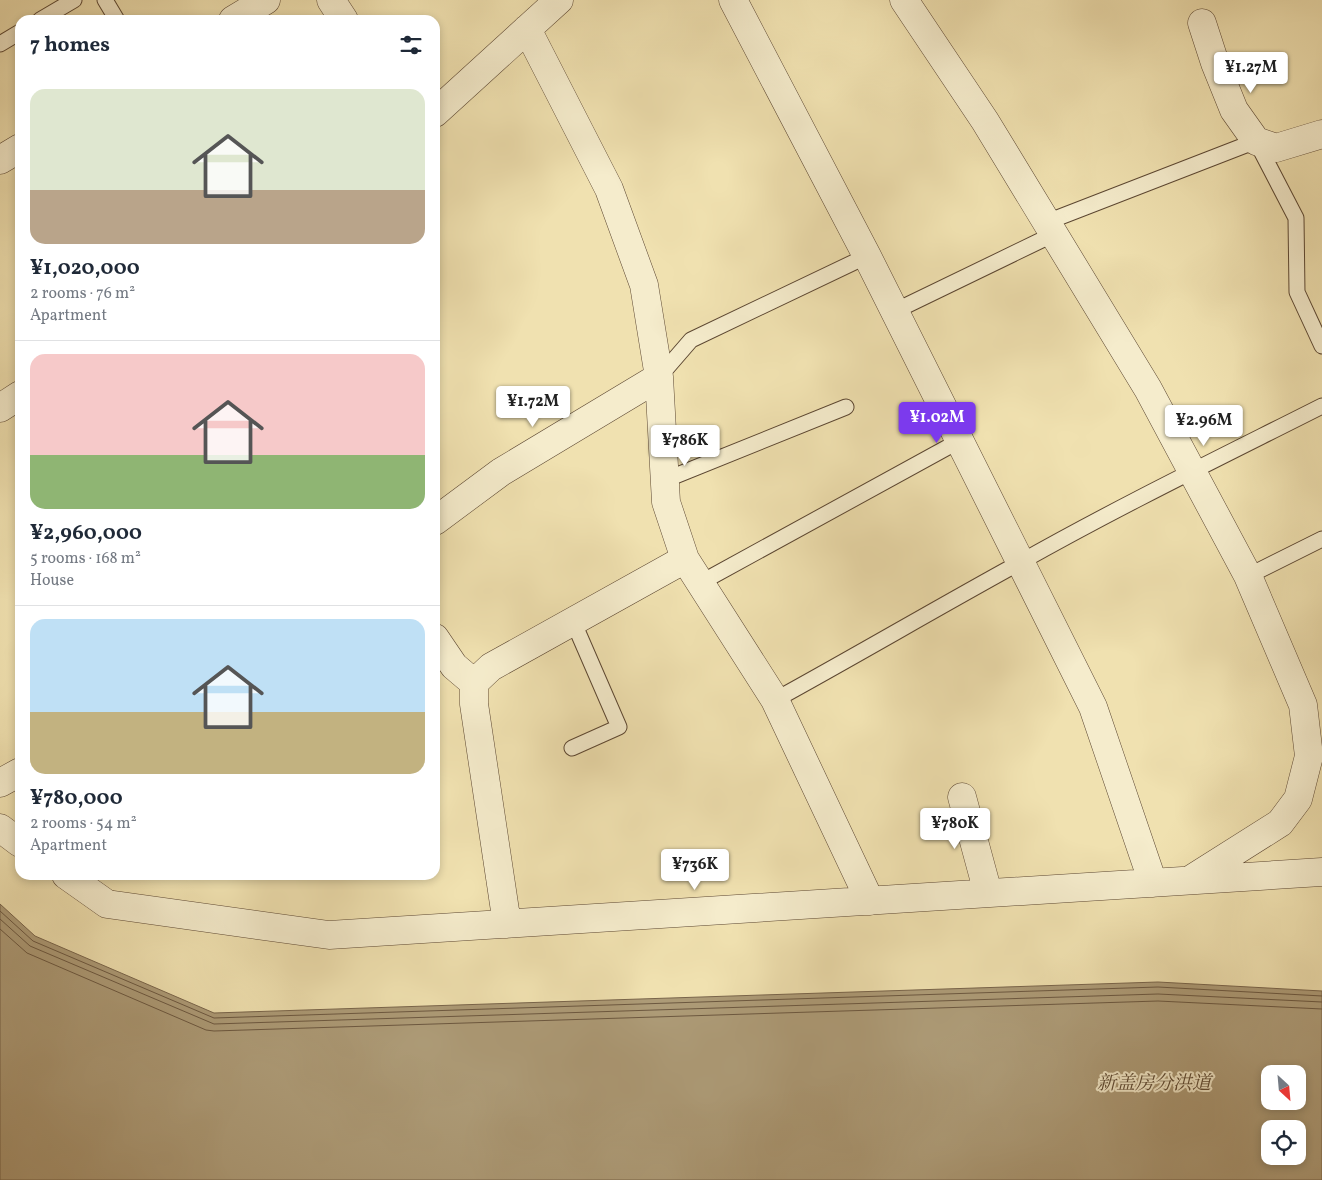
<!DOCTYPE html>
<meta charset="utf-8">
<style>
body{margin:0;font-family:Vollkorn,"Noto Serif SC",serif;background:#f2f2f3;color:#1f2937;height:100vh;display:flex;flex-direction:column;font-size:19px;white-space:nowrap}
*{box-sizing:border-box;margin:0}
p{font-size:16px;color:#747a83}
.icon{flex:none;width:28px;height:28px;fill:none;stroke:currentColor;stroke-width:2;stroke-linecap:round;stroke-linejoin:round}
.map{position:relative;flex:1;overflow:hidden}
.side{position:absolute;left:15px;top:15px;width:425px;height:865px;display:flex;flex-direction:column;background:#fff;border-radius:15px;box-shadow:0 2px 8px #0003}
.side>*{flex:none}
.needle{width:32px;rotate:154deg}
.tools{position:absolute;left:1261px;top:1065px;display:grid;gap:10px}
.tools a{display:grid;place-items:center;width:45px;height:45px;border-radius:10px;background:#fff;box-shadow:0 2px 8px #0003;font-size:25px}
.price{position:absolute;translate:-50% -42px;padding:0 11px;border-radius:5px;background:#fff;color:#222;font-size:16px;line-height:32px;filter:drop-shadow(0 1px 2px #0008)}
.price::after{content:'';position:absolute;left:50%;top:30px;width:15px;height:11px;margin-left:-8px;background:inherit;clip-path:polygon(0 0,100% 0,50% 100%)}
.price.on{background:#7c3aed;color:#fff}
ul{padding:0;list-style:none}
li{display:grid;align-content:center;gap:10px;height:265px;padding:0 15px}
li+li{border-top:1px solid #e0e1e3}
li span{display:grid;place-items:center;height:155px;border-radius:15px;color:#555}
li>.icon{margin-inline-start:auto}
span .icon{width:90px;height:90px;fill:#fffc;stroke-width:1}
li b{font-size:21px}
h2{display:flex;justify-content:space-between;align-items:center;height:60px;padding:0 15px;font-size:21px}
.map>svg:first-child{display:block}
</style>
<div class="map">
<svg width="1322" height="1180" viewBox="0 0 1322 1180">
<rect width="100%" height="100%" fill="#f0e1b0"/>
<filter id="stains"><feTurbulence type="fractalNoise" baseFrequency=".004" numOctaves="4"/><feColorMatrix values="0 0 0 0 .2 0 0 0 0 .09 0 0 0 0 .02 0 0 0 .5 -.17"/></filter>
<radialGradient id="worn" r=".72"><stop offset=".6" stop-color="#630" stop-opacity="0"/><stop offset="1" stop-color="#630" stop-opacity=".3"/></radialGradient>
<path fill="#ad9b77" stroke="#79654b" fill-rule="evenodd" d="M 0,904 L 35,936 L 214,1013 L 1158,982 L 1322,991 L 1322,1180 L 0,1180 ZM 1270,1074 L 1298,1074 L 1298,1101 L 1270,1101 ZM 1270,1129 L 1298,1129 L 1298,1156 L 1270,1156 Z"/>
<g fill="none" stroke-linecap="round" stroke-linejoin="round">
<path stroke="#6c5840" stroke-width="1" d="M 0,911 L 33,941 L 214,1018 L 1158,987 L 1322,996
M 0,919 L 30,946 L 214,1024 L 1158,994 L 1322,1002
M 0,929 L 27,953 L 206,1030 L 214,1031 L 1158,1001 L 1322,1009"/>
<g stroke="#5c4732" stroke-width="17">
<path id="service" d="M 105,0 L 117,20
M 40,20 L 74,0
M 0,44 L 20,32
M 1047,222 L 1256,141 L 1296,218 L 1297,292 L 1322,346
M 895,311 L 1054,234
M 659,377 L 691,340 L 867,256
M 665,480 L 846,407
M 1248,576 L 1322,539
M 700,583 L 959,441
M 775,700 C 857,655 937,608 1019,563 C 1118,507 1221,457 1322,406
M 572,748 L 619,727 L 573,621"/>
</g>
<g stroke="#5c4732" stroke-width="29">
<path id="minor" d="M 331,0 L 344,20
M 733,0 L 867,256 L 1093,707 L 1153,883
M 904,0 L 985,121 L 1148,389 L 1248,576 L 1303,705 L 1309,756 L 1298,799 L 1280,823 L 1193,878
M 233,20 L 266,0
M 1202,23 L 1215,63 L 1234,110 L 1256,141 L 1276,148 L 1322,134
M 527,29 L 609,189 L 644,285 L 659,377 L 666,502 L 685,559 L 775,700 L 870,901
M 435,113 L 559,0
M 0,160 L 20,148
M 0,408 L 20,395
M 435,521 L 501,472 L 659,377
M 435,638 L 454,666 L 474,683
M 0,783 L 20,772
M 962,797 L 988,893
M 0,828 L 20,843
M 66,875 L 107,904 L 329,935 L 1322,872
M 507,924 L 474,704 L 474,683 L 491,667 L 685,559"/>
</g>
<use href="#service" stroke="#f5eccc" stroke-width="15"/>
<use href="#minor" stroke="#f5eccc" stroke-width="28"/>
</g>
<g text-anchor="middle" stroke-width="4" stroke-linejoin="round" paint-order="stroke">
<g font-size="19" font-style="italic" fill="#5e4a34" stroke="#f5eccc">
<text x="1154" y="1089">新盖房分洪道</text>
</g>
</g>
<rect width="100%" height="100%" filter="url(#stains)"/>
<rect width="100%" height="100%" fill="url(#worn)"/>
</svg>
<div class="tools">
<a><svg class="needle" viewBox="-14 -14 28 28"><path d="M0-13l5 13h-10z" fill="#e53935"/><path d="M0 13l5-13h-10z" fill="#747a83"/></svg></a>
<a><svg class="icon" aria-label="locate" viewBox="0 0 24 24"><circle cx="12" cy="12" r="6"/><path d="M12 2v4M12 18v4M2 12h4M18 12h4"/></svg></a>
</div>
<b class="price" style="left:1251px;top:94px">¥1.27M</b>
<b class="price" style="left:533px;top:428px">¥1.72M</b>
<b class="price on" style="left:937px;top:444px">¥1.02M</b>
<b class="price" style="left:1204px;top:447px">¥2.96M</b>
<b class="price" style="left:685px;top:467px">¥786K</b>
<b class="price" style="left:955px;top:850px">¥780K</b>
<b class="price" style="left:695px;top:891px">¥736K</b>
<section class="side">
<h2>7 homes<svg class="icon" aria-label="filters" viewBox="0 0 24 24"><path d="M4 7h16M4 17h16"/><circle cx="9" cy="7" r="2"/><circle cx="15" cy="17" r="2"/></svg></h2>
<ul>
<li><span style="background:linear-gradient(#dfe7d0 65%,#b9a48a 0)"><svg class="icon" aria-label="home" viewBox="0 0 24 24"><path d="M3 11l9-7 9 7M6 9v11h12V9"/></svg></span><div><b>¥1,020,000</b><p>2 rooms · 76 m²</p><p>Apartment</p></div></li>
<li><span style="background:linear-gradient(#f6c9c9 65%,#8fb573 0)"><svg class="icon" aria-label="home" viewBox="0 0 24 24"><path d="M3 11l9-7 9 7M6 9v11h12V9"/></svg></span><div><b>¥2,960,000</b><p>5 rooms · 168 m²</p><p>House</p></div></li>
<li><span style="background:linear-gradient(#bfe0f5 60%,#c2b280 0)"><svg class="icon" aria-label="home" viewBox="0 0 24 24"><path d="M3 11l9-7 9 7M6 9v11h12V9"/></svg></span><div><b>¥780,000</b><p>2 rooms · 54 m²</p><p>Apartment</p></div></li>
</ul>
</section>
</div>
